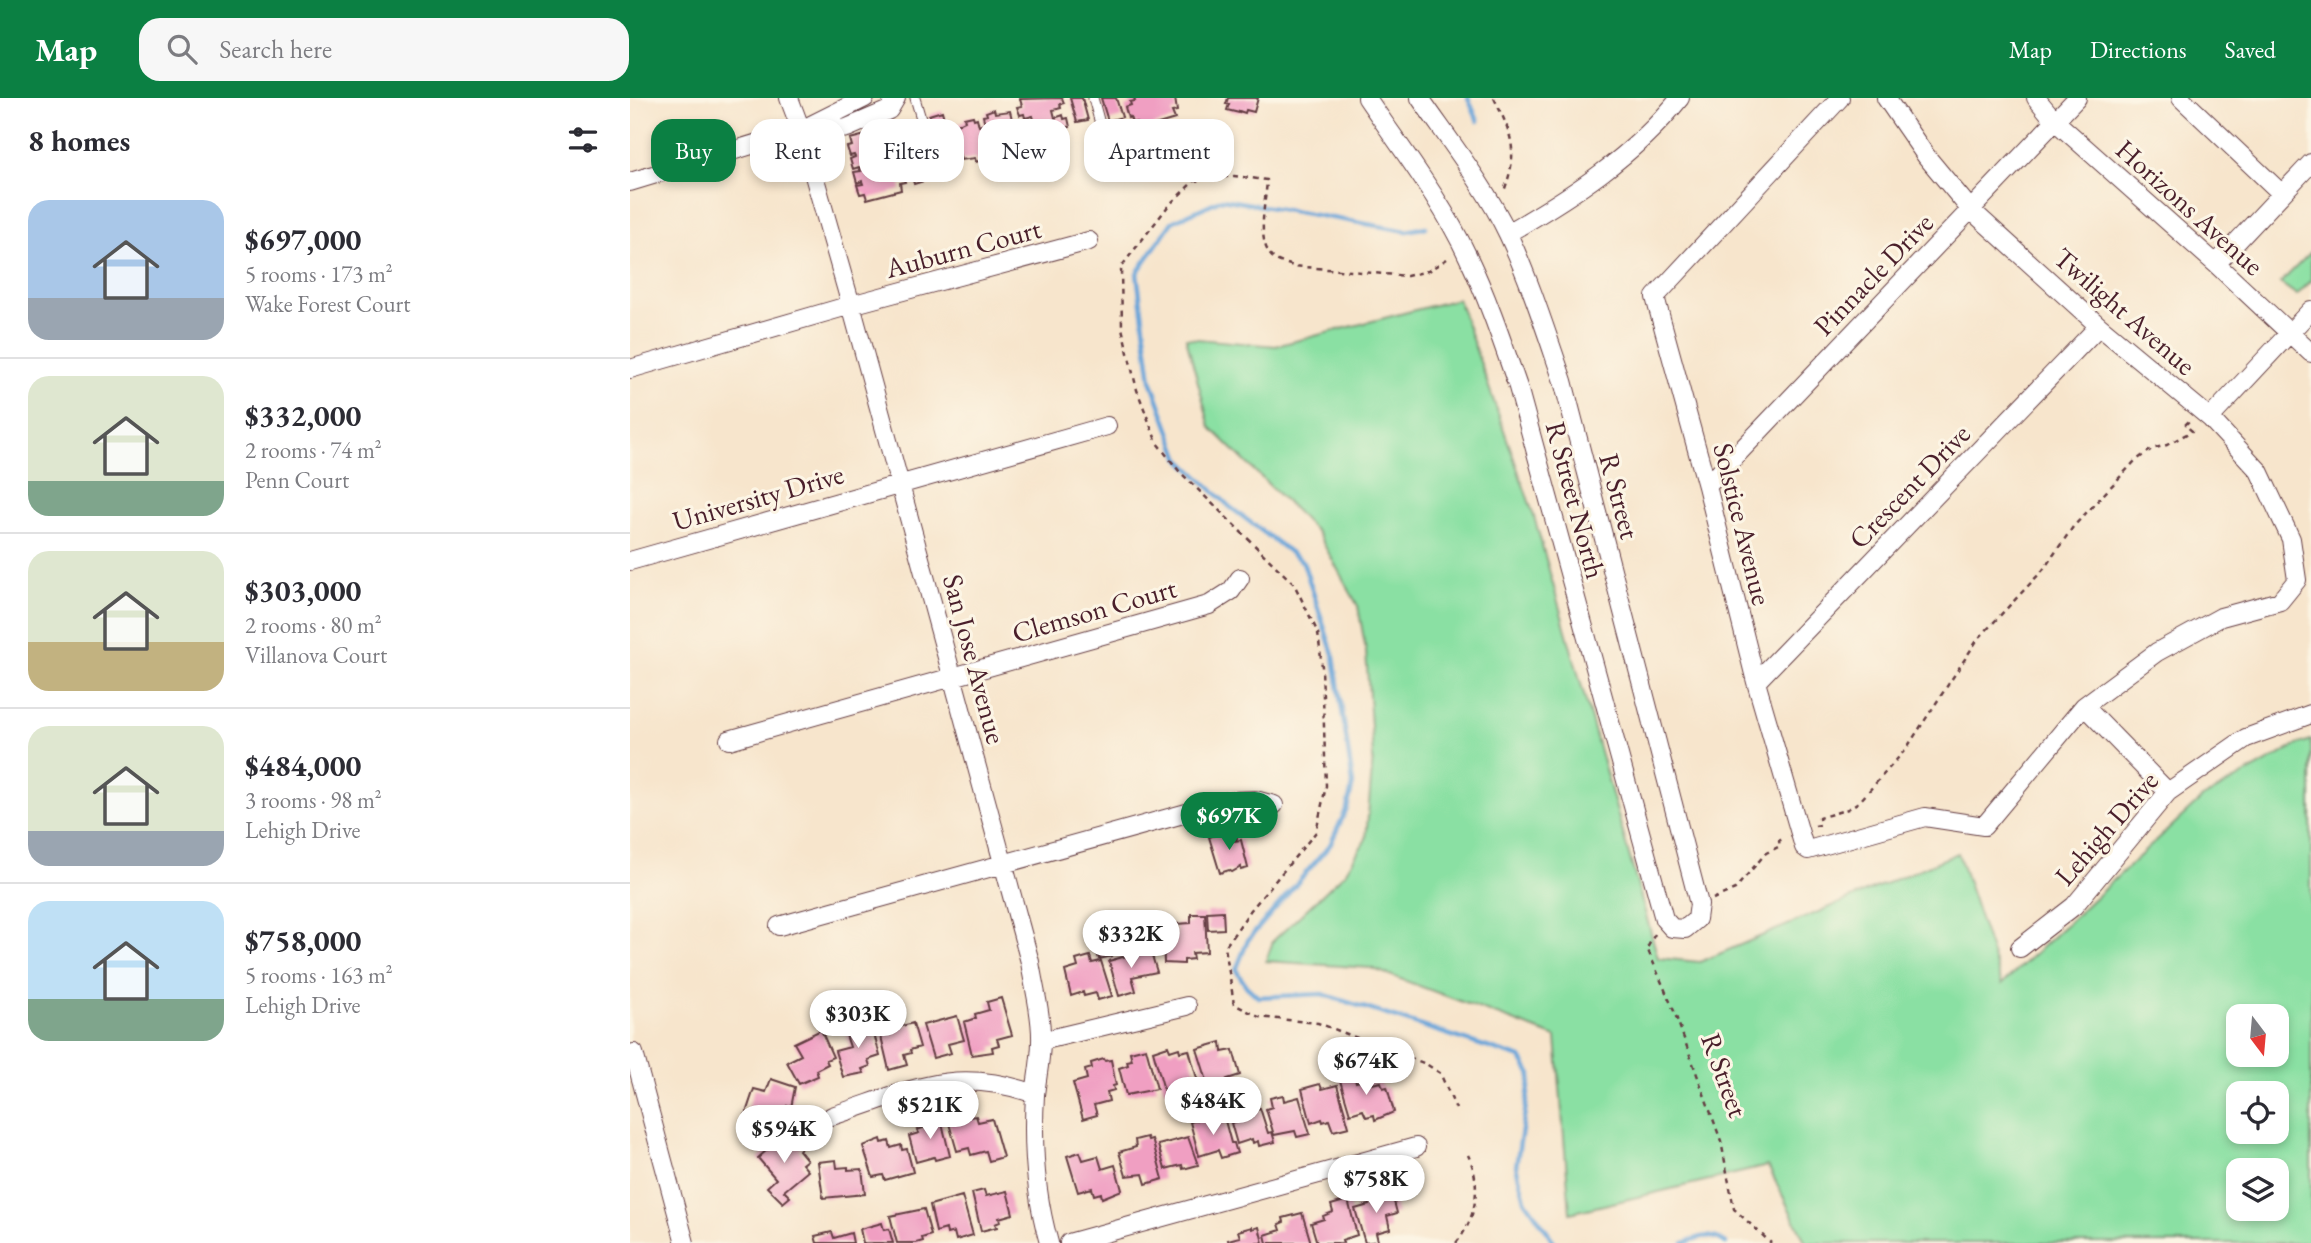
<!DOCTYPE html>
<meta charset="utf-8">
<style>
body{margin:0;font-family:"EB Garamond",serif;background:#f7f7f7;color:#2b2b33;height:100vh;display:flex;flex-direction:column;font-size:26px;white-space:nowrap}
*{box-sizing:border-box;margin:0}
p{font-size:23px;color:#7c7c81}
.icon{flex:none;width:38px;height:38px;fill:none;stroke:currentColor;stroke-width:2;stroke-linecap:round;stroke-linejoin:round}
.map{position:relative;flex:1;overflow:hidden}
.drawer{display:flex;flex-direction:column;background:#fff;width:630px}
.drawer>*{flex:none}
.guide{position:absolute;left:21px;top:21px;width:665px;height:63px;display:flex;gap:14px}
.needle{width:46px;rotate:164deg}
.fabs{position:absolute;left:1596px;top:906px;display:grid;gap:14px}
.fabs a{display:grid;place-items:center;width:63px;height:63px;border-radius:14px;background:#fff;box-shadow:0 4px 10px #0003;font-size:35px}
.price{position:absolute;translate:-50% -60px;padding:0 16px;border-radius:24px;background:#fff;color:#222;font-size:23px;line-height:46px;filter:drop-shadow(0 2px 4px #0008)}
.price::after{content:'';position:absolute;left:50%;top:42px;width:21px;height:16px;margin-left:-10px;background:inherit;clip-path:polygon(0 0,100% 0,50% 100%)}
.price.on{background:#0b8043;color:#fff}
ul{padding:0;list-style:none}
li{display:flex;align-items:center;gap:21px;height:175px;padding:0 28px}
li+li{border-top:2px solid #e1e1e2}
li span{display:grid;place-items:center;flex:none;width:196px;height:140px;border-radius:21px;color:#555}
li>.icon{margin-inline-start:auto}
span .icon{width:84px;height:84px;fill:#fffc;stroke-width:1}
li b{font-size:30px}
h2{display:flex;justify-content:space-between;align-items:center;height:84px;padding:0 28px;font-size:30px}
.chip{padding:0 24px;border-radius:21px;background:#fff;box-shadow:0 4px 10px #0003;font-size:24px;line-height:63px}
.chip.on{background:#0b8043;color:#fff}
header{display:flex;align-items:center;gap:42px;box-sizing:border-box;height:98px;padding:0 35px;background:#0b8043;color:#fff}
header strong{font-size:33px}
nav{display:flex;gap:38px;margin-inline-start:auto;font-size:24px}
.search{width:490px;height:63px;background:#f7f7f7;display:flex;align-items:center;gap:18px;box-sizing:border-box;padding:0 24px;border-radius:21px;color:#7c7c81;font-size:26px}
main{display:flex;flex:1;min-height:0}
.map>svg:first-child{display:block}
</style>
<header>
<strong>Map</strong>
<div class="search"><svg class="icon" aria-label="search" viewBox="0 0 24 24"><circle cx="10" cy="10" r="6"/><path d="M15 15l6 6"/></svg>Search here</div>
<nav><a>Map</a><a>Directions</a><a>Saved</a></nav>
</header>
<main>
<section class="drawer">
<h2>8 homes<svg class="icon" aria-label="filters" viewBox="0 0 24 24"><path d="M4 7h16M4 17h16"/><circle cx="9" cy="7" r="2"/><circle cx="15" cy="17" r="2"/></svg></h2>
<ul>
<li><span style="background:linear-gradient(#a9c7e8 70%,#9aa5b1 0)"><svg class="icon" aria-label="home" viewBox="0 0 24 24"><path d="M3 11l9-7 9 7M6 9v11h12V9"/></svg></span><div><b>$697,000</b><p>5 rooms · 173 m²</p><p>Wake Forest Court</p></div></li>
<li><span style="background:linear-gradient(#dfe7d0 75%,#7fa58c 0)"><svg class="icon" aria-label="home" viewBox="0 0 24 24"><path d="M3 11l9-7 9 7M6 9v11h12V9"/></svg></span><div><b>$332,000</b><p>2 rooms · 74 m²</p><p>Penn Court</p></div></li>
<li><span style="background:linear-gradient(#dfe7d0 65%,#c2b280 0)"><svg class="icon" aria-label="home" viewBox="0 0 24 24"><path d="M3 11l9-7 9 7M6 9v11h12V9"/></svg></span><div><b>$303,000</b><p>2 rooms · 80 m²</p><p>Villanova Court</p></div></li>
<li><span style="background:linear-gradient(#dfe7d0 75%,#9aa5b1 0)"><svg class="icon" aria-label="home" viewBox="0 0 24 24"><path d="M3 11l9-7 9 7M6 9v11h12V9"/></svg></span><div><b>$484,000</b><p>3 rooms · 98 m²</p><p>Lehigh Drive</p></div></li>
<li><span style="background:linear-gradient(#bfe0f5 70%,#7fa58c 0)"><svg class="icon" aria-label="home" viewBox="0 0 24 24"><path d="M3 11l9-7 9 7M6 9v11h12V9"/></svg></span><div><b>$758,000</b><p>5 rooms · 163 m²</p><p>Lehigh Drive</p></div></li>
</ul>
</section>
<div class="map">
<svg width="1681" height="1145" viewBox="0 0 1681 1145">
<rect width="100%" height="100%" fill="#fcf5e5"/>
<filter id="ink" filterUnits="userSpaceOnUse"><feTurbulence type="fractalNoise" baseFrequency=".0143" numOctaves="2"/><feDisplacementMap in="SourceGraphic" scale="14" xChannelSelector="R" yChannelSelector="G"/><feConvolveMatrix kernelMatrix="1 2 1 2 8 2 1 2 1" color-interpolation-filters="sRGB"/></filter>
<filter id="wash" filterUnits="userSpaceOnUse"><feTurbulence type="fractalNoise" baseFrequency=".00686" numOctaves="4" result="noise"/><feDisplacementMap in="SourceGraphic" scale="28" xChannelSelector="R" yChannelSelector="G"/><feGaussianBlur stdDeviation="1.57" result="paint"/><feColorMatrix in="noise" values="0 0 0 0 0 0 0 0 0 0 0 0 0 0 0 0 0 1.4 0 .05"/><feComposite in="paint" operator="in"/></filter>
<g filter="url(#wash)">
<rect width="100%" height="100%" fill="#f7e5cc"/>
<path fill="#8ae0a3" stroke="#6a8067" stroke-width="2" fill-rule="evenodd" d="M 1681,154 L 1681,183 L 1667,197 L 1650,185 Z
M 828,201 L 903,415 L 1028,860 L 1070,864 L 1328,755 L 1372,886 L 1571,701 L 1669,646 L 1681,642 L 1681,1145 L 1176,1145 L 1138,1068 L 940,1115 L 926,939 L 741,870 L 636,863 L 643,843 L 715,775 L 736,741 L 743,659 L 736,553 L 728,508 L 687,434 L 580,329 L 556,240 L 646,248 ZM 1608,919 L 1647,919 L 1647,957 L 1608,957 ZM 1608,996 L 1647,996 L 1647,1034 L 1608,1034 ZM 1608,1073 L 1647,1073 L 1647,1111 L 1608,1111 Z"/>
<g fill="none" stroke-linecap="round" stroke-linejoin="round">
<path stroke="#68a4d9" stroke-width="4.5" d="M 838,0 L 848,23
M 796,129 L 777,133 L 592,101 L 542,124 L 507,175 L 521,282 L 550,361 L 600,409 L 673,464 L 704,559 L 723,686 L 717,710 L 700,747 L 618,842 L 606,872 L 616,888 L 628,899 L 692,896 L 891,960 L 901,977 L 886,1068 L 895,1102 L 925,1145
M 1054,1145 C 1069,1139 1081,1134 1096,1145"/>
</g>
<g id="blocks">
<path fill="#f09fc2" d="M 432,0 L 434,5 L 430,6 L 431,10 L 423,12 L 425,20 L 433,17 L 434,21 L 438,20 L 440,29 L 436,30 L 439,44 L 406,53 L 400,40 L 397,41 L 394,33 L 398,31 L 397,27 L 405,25 L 403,18 L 395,20 L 394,16 L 390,17 L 387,9 L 392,8 L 390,1 Z
M 440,0 L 452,0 L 458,22 L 447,24 Z
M 471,0 L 486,0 L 492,19 L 478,23 Z
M 504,0 L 545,0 L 547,13 L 542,14 L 545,21 L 508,32 L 506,24 L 502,25 L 500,19 L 498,20 L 495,9 L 501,7 L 500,4 L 505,3 Z
M 598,0 L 628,0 L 624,14 L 616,12 L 615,15 L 609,13 L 609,15 L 597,12 L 599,6 L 596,6 Z
M 364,11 L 365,15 L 380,13 L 388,46 L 376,51 L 377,54 L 368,57 L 367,53 L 363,55 L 361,46 L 355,48 L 357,56 L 354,57 L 355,61 L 346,64 L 345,60 L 331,62 L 322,29 L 335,23 L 334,20 L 343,18 L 344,21 L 347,20 L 349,28 L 355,26 L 353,18 L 357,17 L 356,14 Z
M 312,13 L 321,46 L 308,50 L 299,17 Z
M 255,32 L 257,38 L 262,37 L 264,46 L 259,47 L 260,50 L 265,48 L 268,58 L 261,60 L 262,64 L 269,62 L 271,72 L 266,74 L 267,76 L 272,75 L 275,84 L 270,85 L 271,92 L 237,101 L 235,95 L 230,96 L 227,87 L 233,86 L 232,83 L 227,85 L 224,74 L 231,73 L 229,69 L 223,71 L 220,61 L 225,59 L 224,57 L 220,58 L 217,49 L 222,48 L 220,41 Z
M 289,53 L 297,82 L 284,86 L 276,57 Z
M 605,732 L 607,740 L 605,743 L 611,742 L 618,770 L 611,772 L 611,769 L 602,774 L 599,772 L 590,775 L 579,739 Z
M 593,813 L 594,831 L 578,832 L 577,814 Z
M 561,816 L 575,816 L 577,854 L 562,855 L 563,861 L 554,862 L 554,866 L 534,865 L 533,839 L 546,839 L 546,826 L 561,825 Z
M 479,849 L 482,858 L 469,861 L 466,852 Z
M 520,851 L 527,874 L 502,879 L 506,893 L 489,898 L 479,863 Z
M 460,858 L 462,865 L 471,863 L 482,898 L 468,902 L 466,895 L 454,898 L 453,894 L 441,898 L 435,873 L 448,869 L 446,862 Z
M 371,900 L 382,937 L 367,941 L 369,947 L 362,949 L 363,954 L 342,957 L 334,924 L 346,920 L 345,916 L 359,912 L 357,904 Z
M 327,918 L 334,942 L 318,946 L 321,955 L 303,960 L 293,927 Z
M 240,921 L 250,958 L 238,962 L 240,968 L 232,971 L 234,975 L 213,979 L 205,953 L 220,949 L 216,937 L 230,933 L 227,925 Z
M 283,925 L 290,949 L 280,952 L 281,955 L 274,957 L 277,967 L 259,972 L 250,934 Z
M 191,932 L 203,959 L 196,962 L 198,966 L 186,972 L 188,978 L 169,986 L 157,964 L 171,957 L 164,945 Z
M 591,944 L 592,954 L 603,952 L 610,977 L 597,981 L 598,983 L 578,986 L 567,951 Z
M 538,948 L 540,953 L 549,950 L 550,954 L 559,952 L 568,984 L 534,992 L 523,953 Z
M 516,950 L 527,991 L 496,997 L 489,970 L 498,967 L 497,963 L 502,962 L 500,954 Z
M 474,961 L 475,963 L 481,962 L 486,987 L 483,988 L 484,992 L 477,994 L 479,1003 L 464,1007 L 467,1017 L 453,1021 L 443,985 L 457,981 L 455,972 L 462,970 L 461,965 Z
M 723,975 L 726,984 L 740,980 L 742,986 L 751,984 L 753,990 L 757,989 L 764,1014 L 745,1022 L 744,1017 L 736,1019 L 733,1012 L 720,1016 L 709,979 Z
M 141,981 L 165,989 L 161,1010 L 157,1008 L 154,1016 L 147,1013 L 143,1028 L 115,1018 L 124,991 L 136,994 Z
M 690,986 L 692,991 L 707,987 L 719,1029 L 703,1033 L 699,1022 L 693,1024 L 692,1021 L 681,1025 L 672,991 Z
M 653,997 L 654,1003 L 669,999 L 680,1036 L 667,1039 L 665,1033 L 644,1037 L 636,1011 L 642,1009 L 640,1000 Z
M 630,1010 L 638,1035 L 642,1034 L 645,1044 L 629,1048 L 628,1043 L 623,1045 L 622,1041 L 607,1046 L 601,1025 L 621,1019 L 619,1013 Z
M 338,1015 L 339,1019 L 346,1018 L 348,1024 L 362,1021 L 373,1059 L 359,1063 L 356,1053 L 341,1057 L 339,1050 L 327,1053 L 318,1022 Z
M 310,1017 L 320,1058 L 305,1062 L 304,1059 L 286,1064 L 279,1038 L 289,1035 L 287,1032 L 296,1029 L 293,1022 Z
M 578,1019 L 580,1024 L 594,1019 L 601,1045 L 604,1045 L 607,1055 L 591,1060 L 588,1052 L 569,1058 L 560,1024 Z
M 157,1034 L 172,1049 L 169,1052 L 177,1062 L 172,1066 L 178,1073 L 154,1093 L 160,1099 L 153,1105 L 137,1089 L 146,1081 L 128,1060 Z
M 517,1039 L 518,1042 L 522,1041 L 533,1081 L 516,1086 L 513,1076 L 496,1078 L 489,1054 L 506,1049 L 505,1042 Z
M 558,1039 L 568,1067 L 553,1071 L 552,1067 L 535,1071 L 528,1047 Z
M 251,1041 L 252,1045 L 259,1043 L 261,1050 L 271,1047 L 272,1052 L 277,1051 L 283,1074 L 255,1082 L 253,1077 L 243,1079 L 233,1048 Z
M 450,1054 L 453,1062 L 468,1058 L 472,1071 L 485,1067 L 492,1092 L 472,1100 L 471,1095 L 464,1097 L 462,1090 L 448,1094 L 437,1058 Z
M 206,1062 L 207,1070 L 218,1069 L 218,1072 L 232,1071 L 235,1096 L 193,1100 L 188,1064 Z
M 756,1090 L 757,1093 L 761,1092 L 767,1115 L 757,1118 L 760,1131 L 746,1135 L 748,1143 L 735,1145 L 725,1111 L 739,1107 L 737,1100 L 744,1098 L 742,1094 Z
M 354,1092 L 356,1098 L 377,1093 L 383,1116 L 369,1120 L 370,1124 L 365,1126 L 367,1129 L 351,1133 L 342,1095 Z
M 332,1098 L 343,1137 L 326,1142 L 324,1134 L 317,1136 L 316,1131 L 306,1134 L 300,1107 Z
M 718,1102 L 727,1137 L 712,1142 L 713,1145 L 687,1145 L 681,1125 L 694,1121 L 693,1118 L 703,1114 L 701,1107 Z
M 294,1111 L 301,1137 L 292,1140 L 293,1143 L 286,1145 L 267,1145 L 260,1118 Z
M 672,1115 L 681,1145 L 637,1145 L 635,1137 L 651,1132 L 649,1126 L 654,1124 L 653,1120 Z
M 252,1125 L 254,1132 L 259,1131 L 263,1145 L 233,1145 L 230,1131 Z
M 622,1129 L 622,1131 L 629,1129 L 633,1145 L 599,1145 L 598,1142 L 610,1139 L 608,1133 Z
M 202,1134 L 204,1140 L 221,1135 L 223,1145 L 187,1145 L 185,1138 Z"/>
</g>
</g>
<g filter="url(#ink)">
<use href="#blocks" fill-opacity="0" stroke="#643d43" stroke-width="2"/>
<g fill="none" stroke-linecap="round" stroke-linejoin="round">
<g stroke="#643d43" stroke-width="11">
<path id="service" d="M 285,0 L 306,72
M 463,0 L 469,22"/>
</g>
<g stroke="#643d43" stroke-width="20">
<path id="minor" d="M 159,0 L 171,32 L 221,207 L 400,864 C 404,890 412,917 411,943 C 411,961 407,979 405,997 C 402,1047 405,1096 419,1145
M 737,0 C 772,52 812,103 838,159 C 858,201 873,246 888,289 L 1034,821 L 1042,830 L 1055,831 L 1067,821 L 1069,806 L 933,283 C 916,234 900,183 878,136 C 857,91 819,42 790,0
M 1210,0 L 1025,199 L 1077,388 L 1126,584 L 1174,749 L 1178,752 L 1295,719 L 1354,728 L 1454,608 L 1527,554 L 1591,519 L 1650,503 L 1667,482 L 1661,441 L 1629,373 L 1580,320 L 1469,228 L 1340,111 L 1296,58 L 1256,0
M 1406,0 L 1425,23 L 1586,166 L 1681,255
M 1551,0 L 1652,96
M 171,32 L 189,36 L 217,30 L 259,12 L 266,0
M 0,84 L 171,32 L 235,0
M 878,135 C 942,98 1003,59 1050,0
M 1586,166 L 1681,65
M 0,271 L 221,207 L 459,143
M 1580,320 L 1681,212
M 1077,388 L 1447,0
M 0,463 L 477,328
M 1126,584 L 1469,228
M 1454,608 L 1538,694
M 99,642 L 579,507 L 601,493 L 610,480
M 149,828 L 600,703 L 625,702 L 644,707
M 1390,850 L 1444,808 L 1538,694 L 1616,640 L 1681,616
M 411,943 L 557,908
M 4,955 L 55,1145
M 202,1018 C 280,993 323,967 405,996
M 439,1145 L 786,1049"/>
</g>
<path stroke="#643d43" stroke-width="2.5" stroke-dasharray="5 5" stroke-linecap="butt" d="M 864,0 C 882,37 889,53 874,93
M 817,161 L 798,173 L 777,178 L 663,168 C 658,166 651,165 646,162 C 624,148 636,104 637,82 L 604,78 L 564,83 L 539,107 L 491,169 L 492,230 L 507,292 L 527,345 L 549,373 L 664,486 L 688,535 L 692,569 L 696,688 L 686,734 L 620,813 L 595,849 L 604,906 L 629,919 L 688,925 L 796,966 L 810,975 L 826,1011
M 1185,728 L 1190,727 L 1189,720 L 1218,711 L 1230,703 L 1276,651 L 1348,541 L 1413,472 L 1443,429 L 1505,363 L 1522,351 L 1537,347 L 1562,333 L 1555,327 L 1560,322
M 1083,801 L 1105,791 L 1136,755 L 1150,748 L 1149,743 L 1154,740
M 1025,836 L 1017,850 L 1044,913 L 1091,1043 L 1104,1111 L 1141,1145
M 826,1145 C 847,1120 852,1086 838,1057"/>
<use href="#service" stroke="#fff" stroke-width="9"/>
<use href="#minor" stroke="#fff" stroke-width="18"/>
</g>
</g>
<g text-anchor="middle" stroke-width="6" stroke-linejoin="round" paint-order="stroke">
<g font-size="28" fill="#4a1f2b" stroke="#fcf5e5">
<text transform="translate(1560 109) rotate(42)" y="10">Horizons Avenue</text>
<text transform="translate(333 150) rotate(-15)" y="10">Auburn Court</text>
<text transform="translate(1243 176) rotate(-46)" y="10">Pinnacle Drive</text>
<text transform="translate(1495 213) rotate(41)" y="10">Twilight Avenue</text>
<text transform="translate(1279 388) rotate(-46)" y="10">Crescent Drive</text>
<text transform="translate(990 398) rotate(75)" y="10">R Street</text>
<text transform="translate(128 399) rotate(-16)" y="10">University Drive</text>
<text transform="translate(946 402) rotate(75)" y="10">R Street North</text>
<text transform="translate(1113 426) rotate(76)" y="10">Solstice Avenue</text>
<text transform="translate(464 512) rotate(-16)" y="10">Clemson Court</text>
<text transform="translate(345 561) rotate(75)" y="10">San Jose Avenue</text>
<text transform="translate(1476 730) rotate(-49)" y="10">Lehigh Drive</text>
<text transform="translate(1095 977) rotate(70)" y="10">R Street</text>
</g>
</g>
</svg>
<div class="fabs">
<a><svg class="needle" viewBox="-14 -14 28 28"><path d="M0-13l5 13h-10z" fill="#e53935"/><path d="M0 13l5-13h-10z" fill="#7c7c81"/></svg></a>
<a><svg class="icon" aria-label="locate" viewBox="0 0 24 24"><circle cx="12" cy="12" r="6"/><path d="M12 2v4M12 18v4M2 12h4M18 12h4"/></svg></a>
<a><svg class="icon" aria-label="layers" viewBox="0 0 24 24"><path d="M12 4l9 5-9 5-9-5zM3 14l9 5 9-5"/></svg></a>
</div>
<b class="price on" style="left:599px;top:754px">$697K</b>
<b class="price" style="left:501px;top:872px">$332K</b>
<b class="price" style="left:228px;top:952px">$303K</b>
<b class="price" style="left:736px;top:999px">$674K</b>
<b class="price" style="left:583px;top:1039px">$484K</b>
<b class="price" style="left:300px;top:1043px">$521K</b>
<b class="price" style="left:154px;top:1067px">$594K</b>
<b class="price" style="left:746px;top:1117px">$758K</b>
<div class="guide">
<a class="chip on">Buy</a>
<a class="chip">Rent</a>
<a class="chip">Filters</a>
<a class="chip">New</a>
<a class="chip">Apartment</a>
</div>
</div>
</main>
